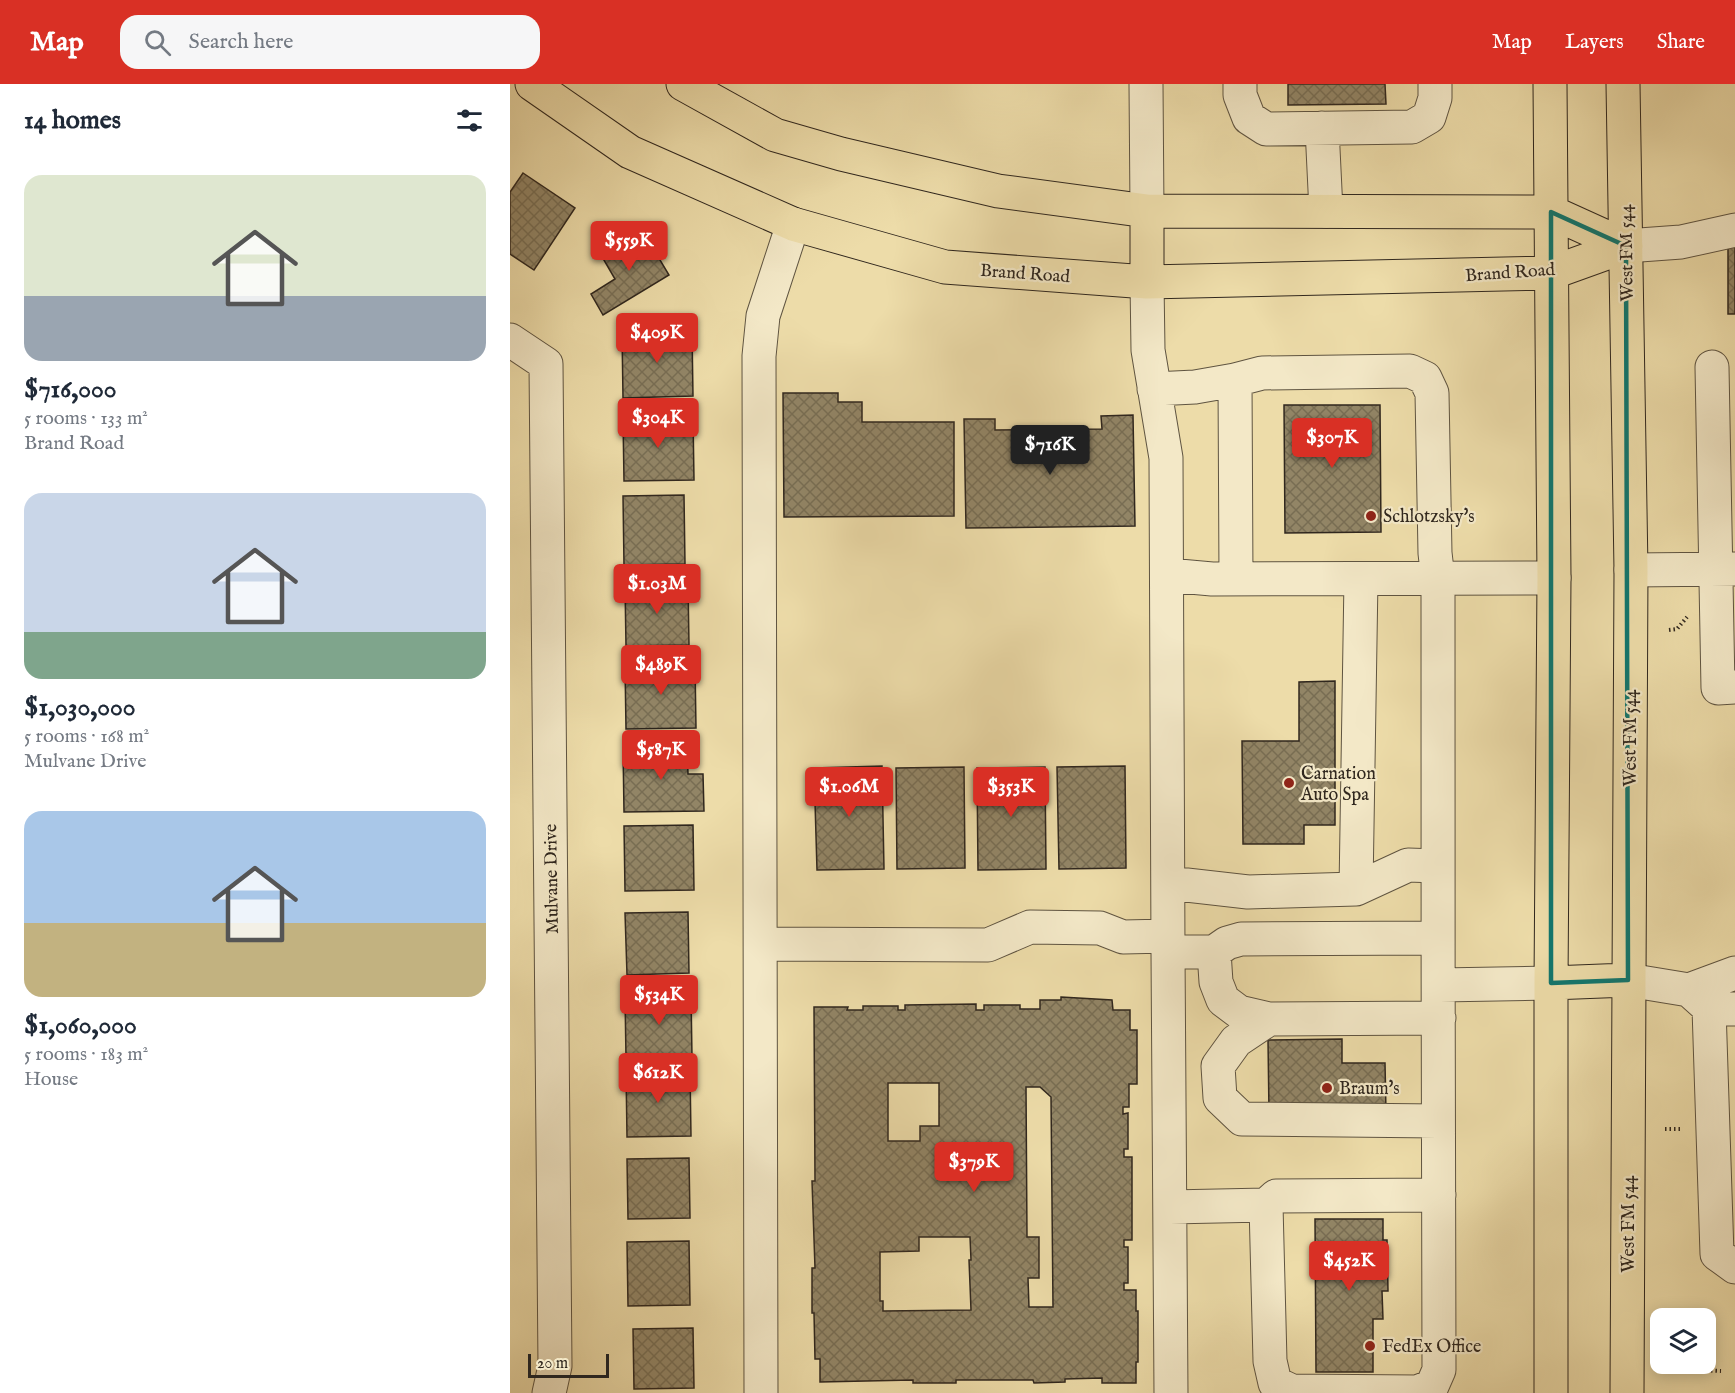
<!DOCTYPE html>
<meta charset="utf-8">
<style>
body{margin:0;font-family:"IM FELL English",serif;background:#f6f6f7;color:#1f2937;height:100vh;display:flex;flex-direction:column;font-size:22px;white-space:nowrap}
*{box-sizing:border-box;margin:0}
p{font-size:20px;color:#747a83}
.icon{flex:none;width:33px;height:33px;fill:none;stroke:currentColor;stroke-width:2;stroke-linecap:round;stroke-linejoin:round}
.map{position:relative;flex:1;overflow:hidden}
.details{display:flex;flex-direction:column;background:#fff;width:510px}
.details>*{flex:none}
.controls{position:absolute;left:1140px;top:1224px;display:grid;gap:12px}
.controls a{display:grid;place-items:center;width:66px;height:66px;border-radius:12px;background:#fff;box-shadow:0 3px 15px #0003;font-size:30px}
.scale{position:absolute;left:18px;bottom:15px;width:81px;box-sizing:border-box;padding-left:6px;border:3px solid #30271e;border-top:0;font-size:16px;line-height:21px;white-space:nowrap;color:#30271e;-webkit-text-stroke:4px #f3e8c7;paint-order:stroke}
.price{position:absolute;translate:-50% -51px;padding:0 14px;border-radius:6px;background:#d93025;color:#fff;font-size:20px;line-height:39px;filter:drop-shadow(0 2px 3px #0008)}
.price::after{content:'';position:absolute;left:50%;top:36px;width:18px;height:14px;margin-left:-9px;background:inherit;clip-path:polygon(0 0,100% 0,50% 100%)}
.price.current{background:#222;color:#fff}
ul{padding:0;list-style:none}
li{display:grid;align-content:center;gap:12px;height:318px;padding:0 24px}
li span{display:grid;place-items:center;height:186px;border-radius:18px;color:#555}
li>.icon{margin-inline-start:auto}
span .icon{width:108px;height:108px;fill:#fffc;stroke-width:1}
li b{font-size:26px}
h2{display:flex;justify-content:space-between;align-items:center;height:72px;padding:0 24px;font-size:26px}
header{display:flex;align-items:center;gap:36px;box-sizing:border-box;height:84px;padding:0 30px;background:#d93025;color:#fff}
header strong{font-size:28px}
nav{display:flex;gap:33px;margin-inline-start:auto;font-size:21px}
.search{width:420px;height:54px;background:#f6f6f7;display:flex;align-items:center;gap:15px;box-sizing:border-box;padding:0 21px;border-radius:18px;color:#747a83;font-size:22px}
main{display:flex;flex:1;min-height:0}
.map>svg:first-child{display:block}
</style>
<header>
<strong>Map</strong>
<div class="search"><svg class="icon" aria-label="search" viewBox="0 0 24 24"><circle cx="10" cy="10" r="6"/><path d="M15 15l6 6"/></svg>Search here</div>
<nav><a>Map</a><a>Layers</a><a>Share</a></nav>
</header>
<main>
<section class="details">
<h2>14 homes<svg class="icon" aria-label="filters" viewBox="0 0 24 24"><path d="M4 7h16M4 17h16"/><circle cx="9" cy="7" r="2"/><circle cx="15" cy="17" r="2"/></svg></h2>
<ul>
<li><span style="background:linear-gradient(#dfe7d0 65%,#9aa5b1 0)"><svg class="icon" aria-label="home" viewBox="0 0 24 24"><path d="M3 11l9-7 9 7M6 9v11h12V9"/></svg></span><div><b>$716,000</b><p>5 rooms · 133 m²</p><p>Brand Road</p></div></li>
<li><span style="background:linear-gradient(#c9d6e8 75%,#7fa58c 0)"><svg class="icon" aria-label="home" viewBox="0 0 24 24"><path d="M3 11l9-7 9 7M6 9v11h12V9"/></svg></span><div><b>$1,030,000</b><p>5 rooms · 168 m²</p><p>Mulvane Drive</p></div></li>
<li><span style="background:linear-gradient(#a9c7e8 60%,#c2b280 0)"><svg class="icon" aria-label="home" viewBox="0 0 24 24"><path d="M3 11l9-7 9 7M6 9v11h12V9"/></svg></span><div><b>$1,060,000</b><p>5 rooms · 183 m²</p><p>House</p></div></li>
</ul>
</section>
<div class="map">
<svg width="1225" height="1309" viewBox="0 0 1225 1309">
<defs>
<pattern id="building-cross-hatch" width="8" height="8" patternUnits="userSpaceOnUse" patternTransform="scale(1.5)"><rect width="8" height="8" fill="#928566"/><path d="M0 0l8 8M0 8l8-8" fill="none" stroke="#786d53"/></pattern>
</defs>
<rect width="100%" height="100%" fill="#eddca9"/>
<filter id="stains"><feTurbulence type="fractalNoise" baseFrequency=".00333" numOctaves="4"/><feColorMatrix values="0 0 0 0 .2 0 0 0 0 .09 0 0 0 0 .02 0 0 0 .5 -.17"/></filter>
<radialGradient id="worn" r=".72"><stop offset=".6" stop-color="#630" stop-opacity="0"/><stop offset="1" stop-color="#630" stop-opacity=".3"/></radialGradient>
<path fill="url(#building-cross-hatch)" stroke="#30271e" stroke-width="1.5" fill-rule="evenodd" d="M 778,0 L 875,0 L 876,20 L 778,21 Z
M 13,89 L 65,124 L 24,186 L 0,170 L 0,108 Z
M 132,146 L 159,191 L 93,231 L 81,210 L 105,195 L 91,171 Z
M 1218,161 L 1225,161 L 1225,230 L 1218,230 Z
M 182,247 L 183,312 L 113,314 L 112,248 Z
M 273,309 L 328,309 L 328,318 L 352,318 L 352,338 L 444,338 L 444,432 L 274,433 Z
M 774,321 L 870,321 L 871,448 L 775,449 Z
M 623,331 L 625,442 L 456,444 L 454,335 L 485,335 L 485,346 L 592,345 L 591,332 Z
M 183,333 L 184,396 L 114,397 L 113,334 Z
M 174,411 L 175,480 L 114,481 L 113,412 Z
M 178,500 L 179,561 L 116,562 L 115,501 Z
M 185,579 L 186,644 L 116,645 L 115,581 Z
M 825,597 L 825,741 L 794,741 L 794,760 L 733,760 L 732,657 L 789,657 L 789,598 Z
M 177,662 L 178,690 L 193,690 L 194,727 L 114,728 L 113,663 Z
M 372,682 L 374,785 L 307,786 L 304,684 Z
M 615,682 L 616,784 L 549,785 L 547,683 Z
M 454,683 L 455,784 L 387,785 L 386,684 Z
M 535,683 L 536,785 L 468,786 L 467,684 Z
M 183,741 L 184,806 L 115,807 L 114,742 Z
M 178,828 L 179,889 L 117,891 L 115,829 Z
M 181,910 L 182,973 L 116,974 L 115,912 Z
M 551,913 L 602,916 L 603,926 L 620,926 L 620,946 L 627,946 L 627,1000 L 619,1000 L 619,1023 L 613,1023 L 613,1030 L 618,1029 L 618,1065 L 614,1065 L 614,1073 L 622,1073 L 622,1156 L 614,1156 L 614,1163 L 618,1163 L 618,1199 L 614,1199 L 614,1206 L 626,1206 L 626,1227 L 628,1227 L 628,1278 L 626,1278 L 626,1299 L 592,1299 L 592,1294 L 555,1295 L 555,1298 L 524,1299 L 523,1296 L 446,1296 L 446,1299 L 403,1299 L 403,1296 L 310,1298 L 310,1275 L 305,1275 L 304,1229 L 302,1229 L 302,1184 L 305,1184 L 302,1097 L 305,1097 L 304,923 L 338,923 L 337,926 L 353,926 L 353,922 L 388,922 L 388,926 L 395,926 L 395,921 L 466,920 L 466,926 L 474,926 L 474,921 L 510,921 L 510,925 L 530,925 L 530,916 L 551,916 ZM 378,999 L 429,999 L 429,1042 L 410,1042 L 410,1057 L 378,1057 ZM 516,1003 L 530,1003 L 541,1013 L 543,1223 L 519,1223 L 518,1194 L 529,1194 L 529,1153 L 517,1153 ZM 409,1153 L 460,1153 L 461,1176 L 459,1176 L 461,1226 L 373,1227 L 373,1217 L 370,1217 L 370,1168 L 409,1167 Z
M 832,955 L 832,979 L 875,979 L 876,1028 L 759,1029 L 758,956 Z
M 180,986 L 181,1052 L 117,1053 L 116,987 Z
M 179,1074 L 180,1134 L 118,1135 L 117,1075 Z
M 805,1135 L 873,1135 L 873,1156 L 877,1156 L 878,1207 L 872,1207 L 873,1235 L 863,1235 L 863,1288 L 806,1288 Z
M 179,1157 L 180,1221 L 118,1222 L 117,1158 Z
M 183,1244 L 184,1304 L 124,1305 L 123,1245 Z"/>
<g fill="none" stroke-linecap="round" stroke-linejoin="round">
<g stroke="#5f5441" stroke-width="35">
<path id="minor" d="M 636,0 L 637,127
M 730,0 L 730,11 L 739,34 L 756,45 L 902,43 L 919,33 L 925,14 L 925,0
M 812,44 L 816,127
M 1116,162 L 1171,158 L 1225,146
M 637,198 L 638,266 L 656,374 L 658,868 L 704,868 L 717,859 L 731,855 L 928,854
M 0,256 L 36,280 L 45,1282 L 39,1309
M 1202,283 L 1208,604 L 1225,603
M 725,296 L 726,495
M 644,305 L 685,303 L 725,296 L 752,289 L 900,287 L 915,294 L 922,309 L 925,469 L 928,495 C 927,759 929,1022 929,1286 L 922,1302 L 907,1308 L 782,1307 L 765,1299 L 760,1277 L 756,1121
M 1121,486 L 1225,485
M 658,491 L 702,495 L 1044,494
M 659,799 L 738,808 L 846,805 L 898,781 L 927,782
M 846,805 L 851,495
M 252,860 L 478,861 L 520,843 L 590,844 L 613,853 L 658,852
M 658,868 L 661,1309
M 704,868 L 706,898 L 713,916 L 729,928 L 759,935 L 929,934
M 1118,896 L 1179,906 L 1199,924
M 930,901 L 1041,899
M 1179,906 L 1225,889
M 1225,925 L 1199,924 L 1207,1170 L 1225,1183
M 759,935 L 726,957 L 708,982 L 710,1014 L 732,1035 L 928,1037
M 660,1123 L 756,1121 L 766,1112 L 929,1111
M 251,1309 L 249,272 L 253,232 L 283,140"/>
</g>
<g stroke="#30271e" stroke-width="35">
<path id="major" d="M 22,0 L 120,68 L 283,140 L 435,183 L 637,198 L 1041,189 L 1116,162
M 173,0 L 265,51 L 331,70 L 488,107 L 637,127 L 1041,128 L 1116,162
M 1040,0 L 1044,494 L 1041,899 L 1041,1309
M 1113,0 L 1121,486 L 1117,1309
M 637,198 L 637,127
M 1041,899 L 1118,896"/>
</g>
<path stroke="#30271e" stroke-width="4" stroke-dasharray="1.5 3" stroke-linecap="butt" d="M 1159,546 L 1167,545 L 1177,533
M 1155,1045 L 1173,1045
M 1165,1285 L 1211,1287"/>
<use href="#minor" stroke="#f3e8c7" stroke-width="33"/>
<use href="#major" stroke="#eddca9" stroke-width="33"/>
</g>
<path fill="none" stroke="#0f766e" stroke-width="4.5" stroke-linejoin="round" d="M 1041,128 L 1116,162 L 1118,896 L 1041,899 Z"/>
<g fill="#8f2418" stroke="#f3e8c7" stroke-width="2">
<circle cx="861" cy="432" r="6"/>
<circle cx="779" cy="699" r="6"/>
<circle cx="817" cy="1004" r="6"/>
<circle cx="860" cy="1262" r="6"/>
</g>
<g text-anchor="middle" stroke-width="4.5" stroke-linejoin="round" paint-order="stroke">
<g font-size="18" fill="#30271e" stroke="#f3e8c7">
<text transform="translate(1116 169) rotate(-91)" y="6">West FM 544</text>
<text transform="translate(1000 188) rotate(-4)" y="6">Brand Road</text>
<text transform="translate(515 189) rotate(4)" y="6">Brand Road</text>
<text transform="translate(1120 654) rotate(-90)" y="6">West FM 544</text>
<text transform="translate(41 795) rotate(-91)" y="6">Mulvane Drive</text>
<text transform="translate(1118 1140) rotate(-90)" y="6">West FM 544</text>
</g>
<g font-size="18" fill="#30271e" stroke="#f3e8c7" text-anchor="start">
<text x="873" y="438">Schlotzsky's</text>
<text x="791" y="695">Carnation<tspan x="791" dy="21">Auto Spa</tspan></text>
<text x="829" y="1010">Braum's</text>
<text x="872" y="1268">FedEx Office</text>
</g>
</g>
<rect width="100%" height="100%" filter="url(#stains)"/>
<rect width="100%" height="100%" fill="url(#worn)"/>
</svg>
<div class="controls">
<a><svg class="icon" aria-label="layers" viewBox="0 0 24 24"><path d="M12 4l9 5-9 5-9-5zM3 14l9 5 9-5"/></svg></a>
</div>
<div class="scale">20 m</div>
<b class="price" style="left:119px;top:188px">$559K</b>
<b class="price" style="left:147px;top:280px">$409K</b>
<b class="price" style="left:148px;top:365px">$304K</b>
<b class="price" style="left:822px;top:385px">$307K</b>
<b class="price current" style="left:540px;top:392px">$716K</b>
<b class="price" style="left:147px;top:531px">$1.03M</b>
<b class="price" style="left:151px;top:612px">$489K</b>
<b class="price" style="left:151px;top:697px">$587K</b>
<b class="price" style="left:339px;top:734px">$1.06M</b>
<b class="price" style="left:501px;top:734px">$353K</b>
<b class="price" style="left:149px;top:942px">$534K</b>
<b class="price" style="left:148px;top:1020px">$612K</b>
<b class="price" style="left:464px;top:1109px">$379K</b>
<b class="price" style="left:839px;top:1208px">$452K</b>
</div>
</main>
